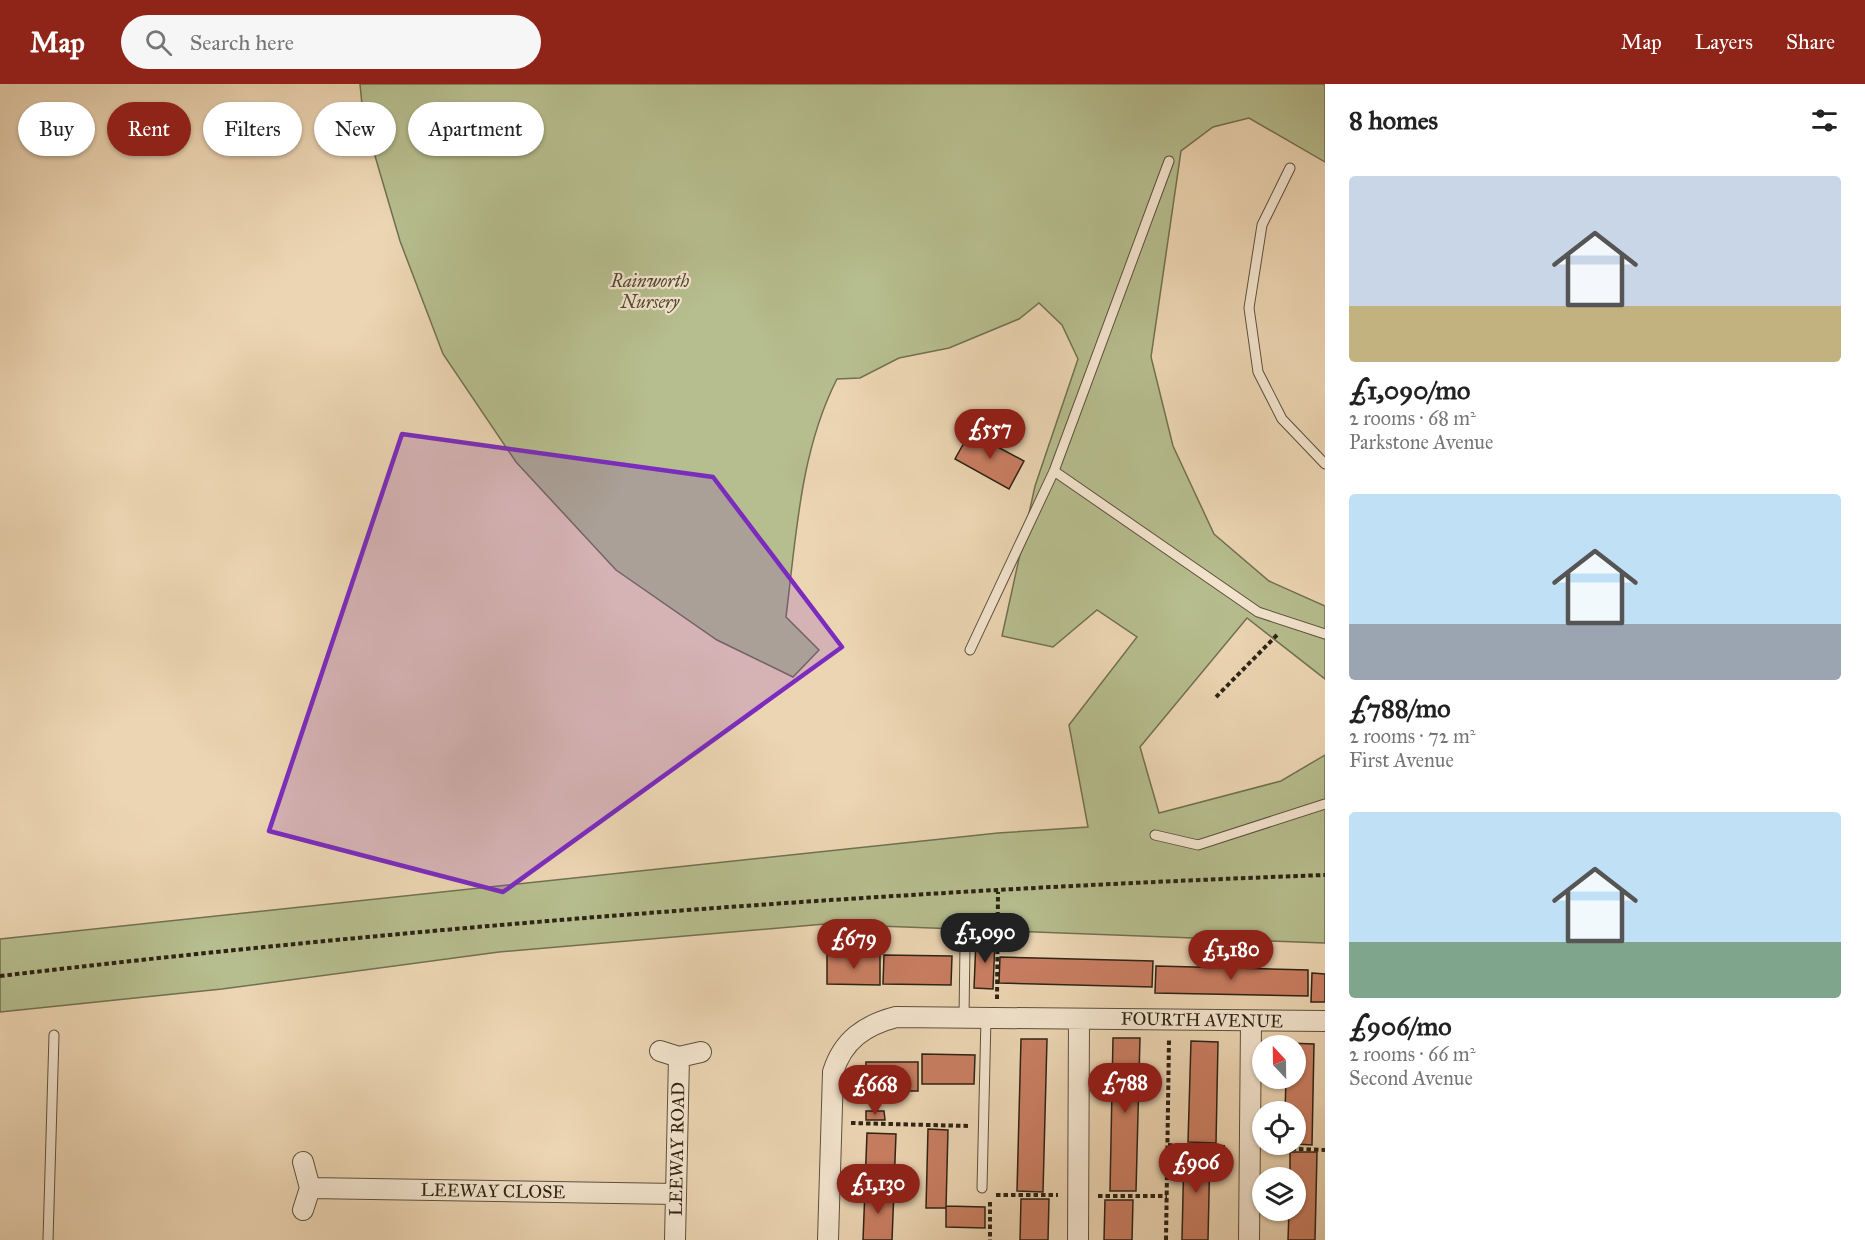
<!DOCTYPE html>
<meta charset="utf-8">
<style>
body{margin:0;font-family:"IM FELL Great Primer",serif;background:#f6f6f6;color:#222;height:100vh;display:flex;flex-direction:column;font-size:22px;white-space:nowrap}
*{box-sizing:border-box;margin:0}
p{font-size:20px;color:#767676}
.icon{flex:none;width:33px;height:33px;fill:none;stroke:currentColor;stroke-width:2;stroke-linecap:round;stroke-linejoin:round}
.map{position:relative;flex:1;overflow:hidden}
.sheet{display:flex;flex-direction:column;background:#fff;width:540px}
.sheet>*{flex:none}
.banner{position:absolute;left:18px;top:18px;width:570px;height:54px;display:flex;gap:12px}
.needle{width:39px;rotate:338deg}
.buttons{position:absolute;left:1252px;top:951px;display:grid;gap:12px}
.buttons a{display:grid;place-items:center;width:54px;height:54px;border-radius:50%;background:#fff;box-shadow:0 2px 4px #0004;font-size:30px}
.price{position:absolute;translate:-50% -51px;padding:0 14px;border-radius:21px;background:#8f2418;color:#fff;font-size:20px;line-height:39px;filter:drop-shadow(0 2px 3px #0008)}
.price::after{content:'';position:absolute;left:50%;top:36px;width:18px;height:14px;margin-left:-9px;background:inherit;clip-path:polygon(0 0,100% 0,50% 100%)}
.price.current{background:#222;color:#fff}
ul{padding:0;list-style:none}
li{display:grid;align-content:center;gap:12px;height:318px;padding:0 24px}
li span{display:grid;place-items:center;height:186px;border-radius:6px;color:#555}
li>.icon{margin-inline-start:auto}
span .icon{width:108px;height:108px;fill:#fffc;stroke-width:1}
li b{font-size:26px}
h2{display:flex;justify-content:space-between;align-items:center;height:72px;padding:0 24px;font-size:26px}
.tag{padding:0 21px;border-radius:27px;background:#fff;box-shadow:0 2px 4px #0004;font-size:21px;line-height:54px}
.tag.current{background:#8f2418;color:#fff}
header{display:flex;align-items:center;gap:36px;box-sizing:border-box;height:84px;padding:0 30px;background:#8f2418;color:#fff}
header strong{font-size:28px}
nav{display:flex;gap:33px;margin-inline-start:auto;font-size:21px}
.search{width:420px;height:54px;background:#f6f6f6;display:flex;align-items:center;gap:15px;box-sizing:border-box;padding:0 21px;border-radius:33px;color:#767676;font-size:22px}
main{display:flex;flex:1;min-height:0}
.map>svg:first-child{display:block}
</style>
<header>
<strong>Map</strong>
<div class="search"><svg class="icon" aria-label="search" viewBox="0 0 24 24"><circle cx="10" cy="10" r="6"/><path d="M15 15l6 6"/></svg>Search here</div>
<nav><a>Map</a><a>Layers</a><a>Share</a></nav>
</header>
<main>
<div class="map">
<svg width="1325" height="1156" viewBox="0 0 1325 1156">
<rect width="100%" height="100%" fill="#ecd5b3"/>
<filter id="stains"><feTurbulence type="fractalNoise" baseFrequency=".00333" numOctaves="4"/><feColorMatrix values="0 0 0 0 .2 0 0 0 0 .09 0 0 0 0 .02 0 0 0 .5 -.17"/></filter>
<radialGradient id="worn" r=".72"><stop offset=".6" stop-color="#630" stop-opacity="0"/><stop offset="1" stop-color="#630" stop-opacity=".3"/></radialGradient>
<path fill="#b6bd8e" stroke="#727051" stroke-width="1.5" d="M 360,0 L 1325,0 L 1325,78 L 1249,34 L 1213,43 L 1181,67 L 1151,273 L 1173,362 L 1214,450 L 1269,497 L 1325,522 L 1325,595 L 1247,534 L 1140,663 L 1159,729 L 1281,697 L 1325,671 L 1325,859 L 825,840 L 499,868 L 222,905 L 0,928 L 0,855 L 998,749 L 1088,743 L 1069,641 L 1137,553 L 1097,526 L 1053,563 L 1002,552 L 1035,402 L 1078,275 L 1062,241 L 1039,219 L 1019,235 L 949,264 L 899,274 L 860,294 L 837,295 C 800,367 796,454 786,533 L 819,566 L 793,593 L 717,556 L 616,486 L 516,378 L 443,270 L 400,157 L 363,31 Z"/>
<path fill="#c97e62" stroke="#2e2314" stroke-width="1.5" d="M 970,348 L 1024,377 L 1009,405 L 955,375 Z
M 976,856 L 995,856 L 993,905 L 974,904 Z
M 827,871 L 880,871 L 880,901 L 827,900 Z
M 884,871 L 952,872 L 951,901 L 883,900 Z
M 1000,873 L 1153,877 L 1152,903 L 999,899 Z
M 1156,882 L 1308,886 L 1308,912 L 1155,909 Z
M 1312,889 L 1325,890 L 1325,918 L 1311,918 Z
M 1113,954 L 1140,954 L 1136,1107 L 1110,1107 Z
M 1021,955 L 1047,955 L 1043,1108 L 1017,1107 Z
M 1191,957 L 1218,958 L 1216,1059 L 1188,1058 Z
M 1286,959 L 1314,960 L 1312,1061 L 1296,1060 L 1296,1028 L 1285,1028 L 1286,994 L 1296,994 L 1296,962 L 1286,962 Z
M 922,970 L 975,971 L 974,1000 L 922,1000 Z
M 866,978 L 918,978 L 918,1007 L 865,1007 Z
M 866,1027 L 884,1027 L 885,1036 L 866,1036 Z
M 928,1045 L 948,1046 L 946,1124 L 926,1124 Z
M 867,1049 L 896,1050 L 894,1102 L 865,1101 Z
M 1184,1065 L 1210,1065 L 1208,1156 L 1182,1156 Z
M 1290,1068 L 1317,1068 L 1315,1156 L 1288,1156 L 1289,1126 L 1296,1126 L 1296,1094 L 1290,1094 Z
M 865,1105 L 894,1106 L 892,1156 L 863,1156 Z
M 1021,1115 L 1049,1115 L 1048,1156 L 1020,1156 Z
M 1105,1116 L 1133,1116 L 1132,1156 L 1104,1156 Z
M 946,1122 L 985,1123 L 985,1144 L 946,1143 Z"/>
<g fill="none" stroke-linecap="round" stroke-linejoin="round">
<g stroke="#5e503c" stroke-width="11">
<path id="service" d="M 1290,84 L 1262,141 L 1249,224 L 1258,288 L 1282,335 L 1325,380
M 1054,387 L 1258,528 L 1325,550
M 970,566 L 1054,387 L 1169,77
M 1155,751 L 1198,761 L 1325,720
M 964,933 L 965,861
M 982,1104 L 986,934
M 48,1156 L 54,951"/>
</g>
<g stroke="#5e503c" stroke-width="22">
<path id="minor" d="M 660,967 L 679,973 L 701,968
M 310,1104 L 676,1110
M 303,1126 L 310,1104 L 303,1078
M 675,1156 L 679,973
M 828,1156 L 833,988 C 843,956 865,941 896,933 L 1325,937
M 1078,1156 L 1079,935
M 1249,1156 L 1251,938"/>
</g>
<path stroke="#2e2314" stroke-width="4" stroke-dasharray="4.5 3" stroke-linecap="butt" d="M 1216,613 L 1277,551
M 0,892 C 440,840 882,807 1325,791
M 997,915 L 998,808
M 851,1039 L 969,1042
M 1168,1061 L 1228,1063
M 1269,1064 L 1325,1066
M 996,1111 L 1058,1111
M 1098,1112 L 1167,1112
M 990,1118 L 990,1156
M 1166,1156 L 1169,955"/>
<use href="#service" stroke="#f3e4ce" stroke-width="9"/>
<use href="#minor" stroke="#f3e4ce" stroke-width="20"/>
</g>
<path fill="#7b2cbf" fill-opacity="0.2" stroke="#7b2cbf" stroke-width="4.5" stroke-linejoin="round" d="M 402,350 L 713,393 L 842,563 L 503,808 L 269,747 Z"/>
<g text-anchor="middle" stroke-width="4.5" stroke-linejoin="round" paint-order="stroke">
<g font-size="18" font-style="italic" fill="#504a32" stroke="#f3e4ce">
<text x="650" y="203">Rainworth<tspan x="650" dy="21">Nursery</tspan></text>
</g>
<g font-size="18" fill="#2e2314" stroke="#f3e4ce">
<text transform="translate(1202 936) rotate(1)" y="6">FOURTH AVENUE</text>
<text transform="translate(677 1065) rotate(-89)" y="6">LEEWAY ROAD</text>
<text transform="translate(493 1107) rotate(1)" y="6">LEEWAY CLOSE</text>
</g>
</g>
<rect width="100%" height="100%" filter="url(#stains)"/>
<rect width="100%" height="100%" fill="url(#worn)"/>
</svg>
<div class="buttons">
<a><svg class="needle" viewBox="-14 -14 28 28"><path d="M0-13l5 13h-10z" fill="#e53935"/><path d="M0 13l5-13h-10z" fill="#767676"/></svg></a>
<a><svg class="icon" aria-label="locate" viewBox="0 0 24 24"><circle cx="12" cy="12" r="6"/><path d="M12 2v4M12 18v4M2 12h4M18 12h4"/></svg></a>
<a><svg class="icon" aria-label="layers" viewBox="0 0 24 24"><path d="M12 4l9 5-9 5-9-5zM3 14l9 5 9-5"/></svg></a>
</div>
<b class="price" style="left:990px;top:376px">£557</b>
<b class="price current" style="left:985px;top:880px">£1,090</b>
<b class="price" style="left:854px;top:886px">£679</b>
<b class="price" style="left:1231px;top:897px">£1,180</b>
<b class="price" style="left:1125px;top:1030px">£788</b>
<b class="price" style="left:875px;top:1032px">£668</b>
<b class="price" style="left:1196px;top:1110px">£906</b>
<b class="price" style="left:878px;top:1131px">£1,130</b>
<div class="banner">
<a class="tag">Buy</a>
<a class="tag current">Rent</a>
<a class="tag">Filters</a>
<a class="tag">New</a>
<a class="tag">Apartment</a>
</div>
</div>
<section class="sheet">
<h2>8 homes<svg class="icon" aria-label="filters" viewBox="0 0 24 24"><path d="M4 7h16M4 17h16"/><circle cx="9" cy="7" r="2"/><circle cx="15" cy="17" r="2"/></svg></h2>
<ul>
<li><span style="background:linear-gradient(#c9d6e8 70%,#c2b280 0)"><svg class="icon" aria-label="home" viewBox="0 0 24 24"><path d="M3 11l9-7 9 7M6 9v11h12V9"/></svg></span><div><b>£1,090/mo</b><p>2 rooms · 68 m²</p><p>Parkstone Avenue</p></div></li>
<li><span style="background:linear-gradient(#bfe0f5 70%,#9aa5b1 0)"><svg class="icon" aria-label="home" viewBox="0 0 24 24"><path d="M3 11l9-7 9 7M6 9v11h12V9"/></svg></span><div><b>£788/mo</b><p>2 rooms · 72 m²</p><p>First Avenue</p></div></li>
<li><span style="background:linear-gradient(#bfe0f5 70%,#7fa58c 0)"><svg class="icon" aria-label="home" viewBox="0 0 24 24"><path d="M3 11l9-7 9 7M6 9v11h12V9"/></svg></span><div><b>£906/mo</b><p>2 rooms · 66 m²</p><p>Second Avenue</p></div></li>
</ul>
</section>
</main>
